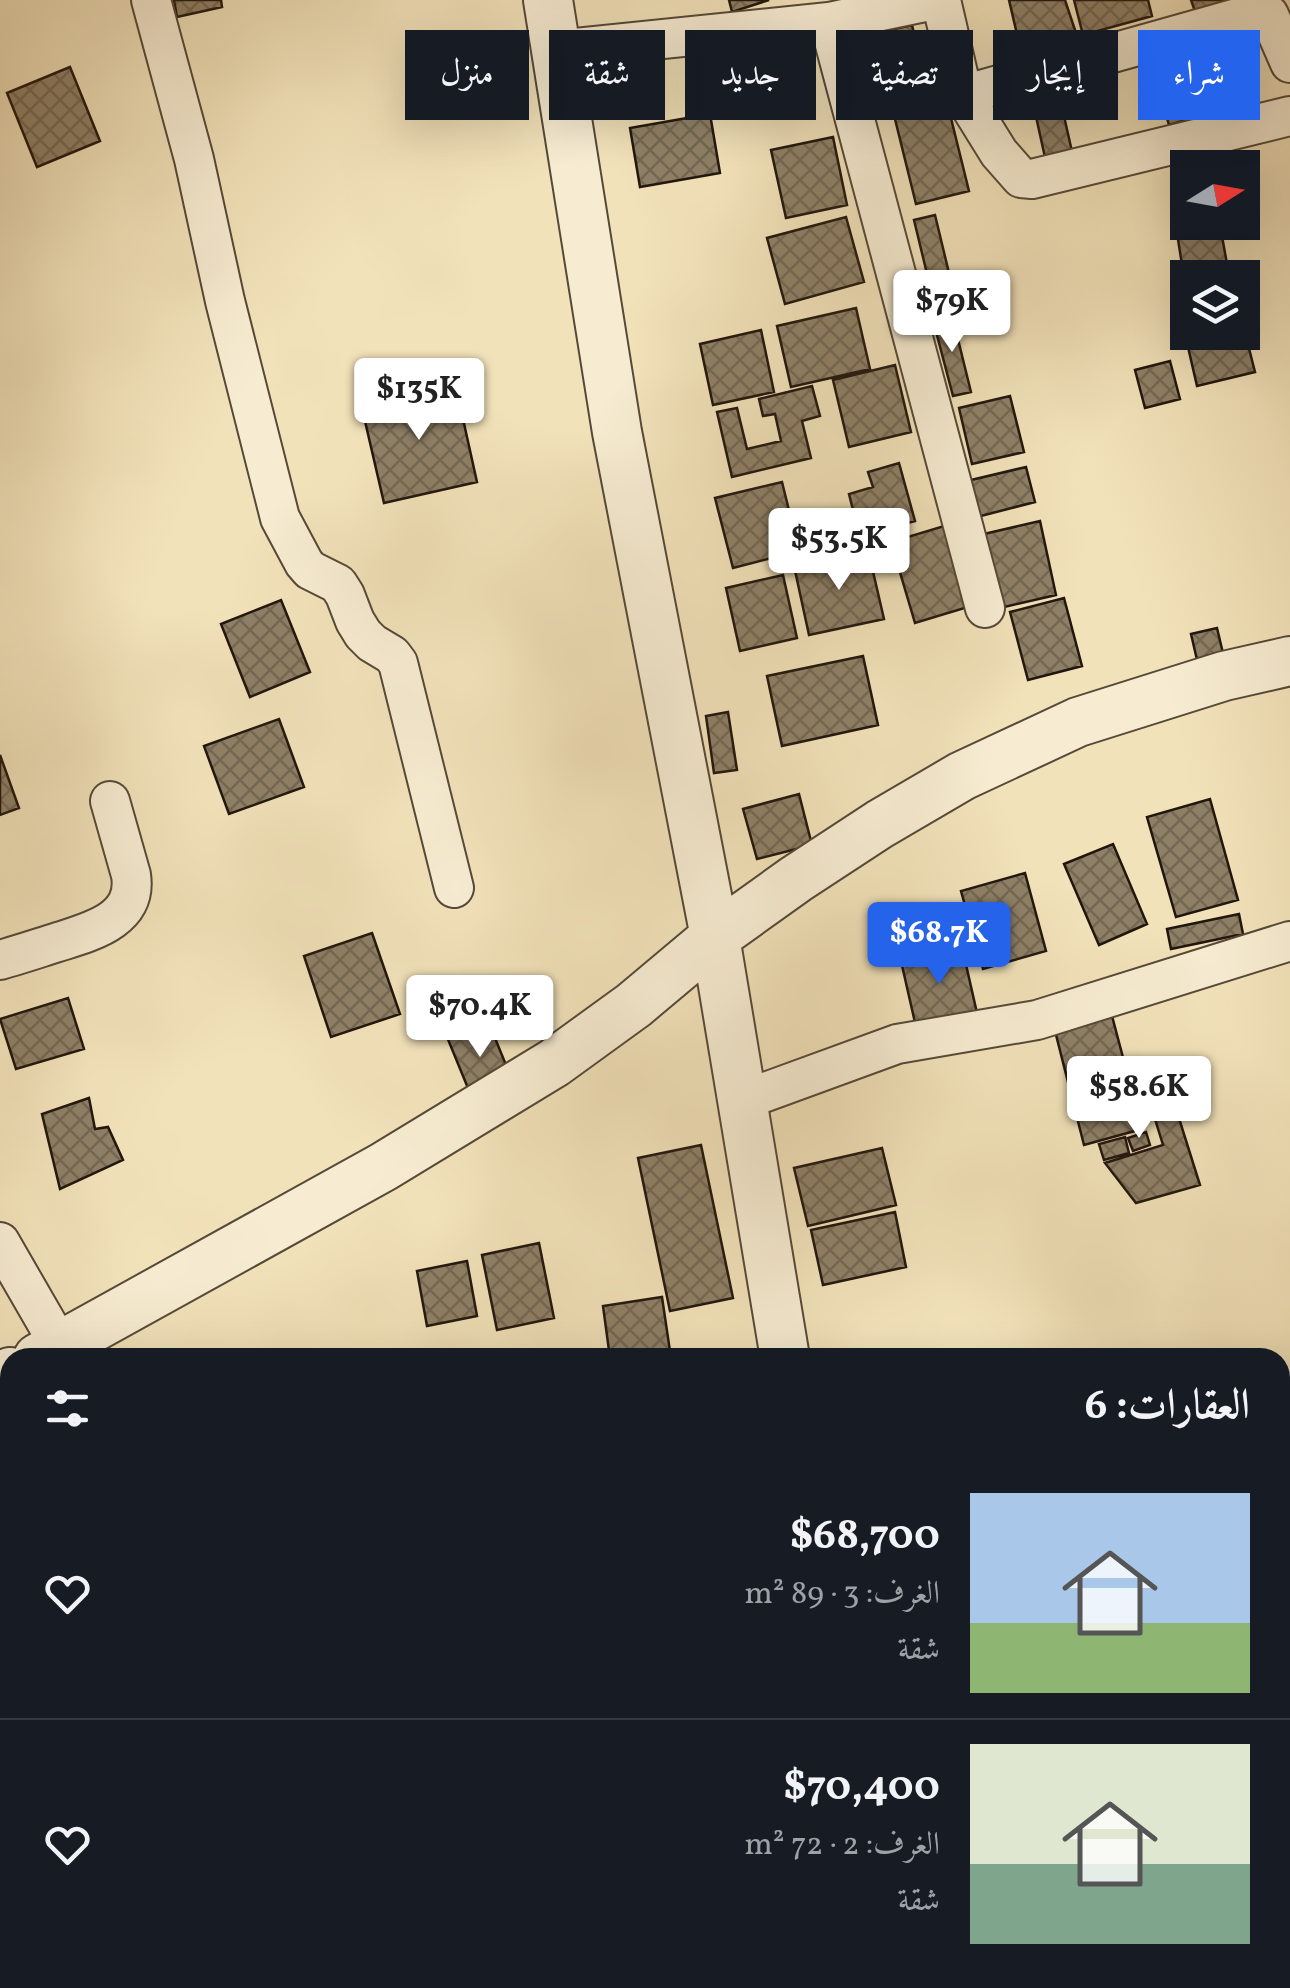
<!DOCTYPE html>
<html lang="ar">
<meta charset="utf-8">
<style>
body{margin:0;font-family:Vollkorn,Amiri,serif;background:#20242c;color:#f1f3f6;direction:rtl;height:100vh;display:flex;flex-direction:column;font-size:38px;white-space:nowrap}
*{box-sizing:border-box;margin:0}
p{font-size:32px;color:#9ea1a6}
.icon{flex:none;width:55px;height:55px;fill:none;stroke:currentColor;stroke-width:2;stroke-linecap:round;stroke-linejoin:round}
.map{position:relative;flex:1;overflow:hidden;direction:ltr}
.drawer{position:absolute;left:0px;top:1348px;width:1290px;height:642px;display:flex;flex-direction:column;background:#171b24;border-radius:30px 30px 0 0;box-shadow:0 10px 40px #0002;direction:rtl}
.drawer>*{flex:none}
.guide{position:absolute;left:30px;top:30px;width:1230px;height:90px;direction:rtl;display:flex;gap:20px}
.needle{width:65px;rotate:79deg}
.controls{position:absolute;left:1170px;top:150px;display:grid;gap:20px}
.controls a{display:grid;place-items:center;width:90px;height:90px;border-radius:0px;background:#171b24;box-shadow:0 10px 40px #0002;font-size:50px}
.price{position:absolute;translate:-50% -85px;padding:0 22px;border-radius:10px;background:#fff;color:#222;font-size:32px;line-height:65px;filter:drop-shadow(0 2px 5px #0008)}
.price::after{content:'';position:absolute;left:50%;top:60px;width:30px;height:22px;margin-left:-15px;background:inherit;clip-path:polygon(0 0,100% 0,50% 100%)}
.price.current{background:#2563eb;color:#fff}
ul{padding:0;list-style:none}
li{display:flex;align-items:center;gap:30px;height:250px;padding:0 40px}
li+li{border-top:2px solid #363941}
li span{display:grid;place-items:center;flex:none;width:280px;height:200px;border-radius:0px;color:#555}
li>.icon{margin-inline-start:auto}
span .icon{width:120px;height:120px;fill:#fffc;stroke-width:1}
li b{font-size:42px}
h2{display:flex;justify-content:space-between;align-items:center;height:120px;padding:0 40px;font-size:42px}
.chip{padding:0 35px;border-radius:0px;background:#171b24;box-shadow:0 10px 40px #0002;font-size:35px;line-height:90px}
.chip.current{background:#2563eb;color:#fff}
.map>svg:first-child{display:block}
</style>
<div class="map">
<svg width="1290" height="1988" viewBox="0 0 1290 1988">
<defs>
<pattern id="cemetery-stones" width="16" height="16" patternUnits="userSpaceOnUse" patternTransform="scale(2.5)"><rect width="16" height="16" fill="#cebf9d"/><path d="M2 7V4a2 2 0 0 1 4 0v3zM10 15v-3a2 2 0 0 1 4 0v3z" fill="#b1a386"/></pattern>
<pattern id="building-cross-hatch" width="8" height="8" patternUnits="userSpaceOnUse" patternTransform="scale(2.5)"><rect width="8" height="8" fill="#8e8067"/><path d="M0 0l8 8M0 8l8-8" fill="none" stroke="#746853"/></pattern>
</defs>
<rect width="100%" height="100%" fill="#f2e2ba"/>
<filter id="stains"><feTurbulence type="fractalNoise" baseFrequency=".002" numOctaves="4"/><feColorMatrix values="0 0 0 0 .2 0 0 0 0 .09 0 0 0 0 .02 0 0 0 .5 -.17"/></filter>
<radialGradient id="worn" r=".72"><stop offset=".6" stop-color="#630" stop-opacity="0"/><stop offset="1" stop-color="#630" stop-opacity=".3"/></radialGradient>
<path fill="url(#cemetery-stones)" stroke="#786a55" stroke-width="2.5" d="M 1290,1553 L 1290,1988 L 931,1988 L 938,1980 L 1280,1980 L 1280,1565 Z"/>
<path fill="url(#building-cross-hatch)" stroke="#21160d" stroke-width="2.5" d="M 174,0 L 221,0 L 222,7 L 177,17 Z
M 729,0 L 769,0 L 732,12 Z
M 1009,0 L 1065,0 L 1081,48 L 1023,60 Z
M 1074,0 L 1148,0 L 1152,16 L 1083,35 Z
M 1191,0 L 1233,0 L 1198,20 Z
M 912,25 L 928,92 L 879,104 L 863,36 Z
M 1239,42 L 1256,100 L 1169,125 L 1152,67 Z
M 70,67 L 100,141 L 37,167 L 7,93 Z
M 1061,72 L 1066,93 L 1059,94 L 1073,156 L 1046,162 L 1028,80 Z
M 944,90 L 969,191 L 916,204 L 891,103 Z
M 710,114 L 720,173 L 640,187 L 630,128 Z
M 833,137 L 847,205 L 786,218 L 771,150 Z
M 935,215 L 949,273 L 928,278 L 914,220 Z
M 846,217 L 864,282 L 785,304 L 767,238 Z
M 1220,225 L 1227,264 L 1183,271 L 1177,233 Z
M 1188,306 L 1188,332 L 1242,332 L 1242,321 L 1255,372 L 1197,386 L 1179,308 Z
M 856,308 L 870,369 L 791,387 L 777,326 Z
M 952,315 L 971,392 L 953,396 L 933,320 Z
M 761,330 L 774,392 L 713,405 L 700,344 Z
M 1170,361 L 1180,399 L 1145,408 L 1135,370 Z
M 895,365 L 911,432 L 849,447 L 833,380 Z
M 455,383 L 477,482 L 384,503 L 361,404 Z
M 812,386 L 820,416 L 802,421 L 811,458 L 732,477 L 717,412 L 737,408 L 747,449 L 781,441 L 775,414 L 763,416 L 759,399 Z
M 1010,396 L 1024,452 L 972,464 L 959,408 Z
M 899,463 L 915,521 L 838,541 L 832,516 L 853,510 L 849,494 L 873,487 L 868,472 Z
M 1026,467 L 1035,502 L 977,517 L 967,481 Z
M 782,482 L 799,551 L 733,568 L 715,498 Z
M 1040,521 L 1056,595 L 1000,608 L 984,534 Z
M 954,523 L 978,604 L 915,623 L 891,542 Z
M 868,550 L 884,619 L 809,635 L 794,566 Z
M 783,575 L 797,638 L 740,651 L 726,588 Z
M 1064,598 L 1082,666 L 1028,680 L 1010,612 Z
M 281,600 L 310,672 L 250,697 L 221,624 Z
M 1217,628 L 1227,670 L 1201,677 L 1191,634 Z
M 863,656 L 878,725 L 782,746 L 767,676 Z
M 728,712 L 737,770 L 714,773 L 706,716 Z
M 279,719 L 304,787 L 229,814 L 204,746 Z
M 0,755 L 19,808 L 0,815 Z
M 799,794 L 812,845 L 757,859 L 743,809 Z
M 1210,799 L 1238,900 L 1176,917 L 1147,817 Z
M 1113,844 L 1147,924 L 1099,945 L 1064,864 Z
M 1025,873 L 1046,951 L 983,969 L 961,891 Z
M 1239,914 L 1243,934 L 1171,949 L 1167,929 Z
M 372,933 L 400,1014 L 331,1037 L 304,956 Z
M 962,947 L 977,1013 L 916,1027 L 901,961 Z
M 68,998 L 84,1049 L 16,1069 L 0,1019 Z
M 1112,1016 L 1142,1129 L 1084,1145 L 1055,1031 Z
M 488,1021 L 513,1082 L 472,1098 L 447,1037 Z
M 89,1098 L 95,1129 L 108,1127 L 123,1160 L 60,1189 L 42,1114 Z
M 1177,1112 L 1200,1185 L 1136,1203 L 1105,1163 L 1163,1145 L 1155,1119 Z
M 1146,1132 L 1150,1145 L 1133,1151 L 1128,1138 Z
M 1125,1137 L 1129,1153 L 1104,1160 L 1099,1144 Z
M 701,1145 L 733,1298 L 670,1311 L 638,1158 Z
M 882,1148 L 896,1205 L 808,1226 L 794,1168 Z
M 895,1212 L 906,1267 L 823,1285 L 811,1230 Z
M 539,1243 L 554,1318 L 497,1330 L 482,1255 Z
M 467,1261 L 477,1316 L 427,1326 L 417,1271 Z
M 662,1297 L 671,1358 L 610,1358 L 603,1306 Z
M 0,1586 L 10,1618 L 10,1633 L 0,1636 Z
M 0,1824 L 10,1824 L 10,1889 L 0,1890 Z
M 10,1952 L 10,1980 L 42,1980 L 43,1988 L 0,1988 L 0,1954 Z
M 261,1980 L 340,1980 L 341,1988 L 262,1988 Z
M 621,1980 L 723,1980 L 730,1988 L 627,1988 Z"/>
<g fill="none" stroke-linecap="round" stroke-linejoin="round">
<g stroke="#554938" stroke-width="42">
<path id="minor" d="M 151,0 L 194,159 L 225,301 L 280,518 L 304,563 L 310,570 L 338,584 L 345,595 L 355,621 L 363,634 L 372,643 L 392,655 L 398,663 L 454,888
M 941,0 L 963,95 L 999,153 L 1021,178 L 1032,179 L 1290,116
M 829,22 L 985,608
M 556,50 L 829,22 L 935,0
M 963,95 L 1255,13 L 1269,15 L 1290,63
M 0,960 C 18,955 36,949 55,943 C 89,932 138,921 131,875 L 110,801
M 741,1101 L 897,1044 L 1037,1020 L 1290,941
M 0,1242 L 60,1346 L 63,1358
M 1280,1471 L 1290,1489
M 153,1980 L 154,1988"/>
</g>
<g stroke="#554938" stroke-width="52">
<path id="tertiary" d="M 548,0 L 617,432 L 715,937 L 785,1358
M 38,1358 L 383,1167 L 554,1063 L 634,1005 L 715,937 L 796,879 L 880,824 L 962,776 L 1078,722 L 1224,676 L 1290,661
M 0,1377 L 10,1372
M 1280,1449 L 1290,1440
M 831,1988 L 837,1980"/>
</g>
<use href="#minor" stroke="#f7ecd2" stroke-width="38"/>
<use href="#tertiary" stroke="#f7ecd2" stroke-width="48"/>
</g>
<rect width="100%" height="100%" filter="url(#stains)"/>
<rect width="100%" height="100%" fill="url(#worn)"/>
</svg>
<div class="controls">
<a><svg class="needle" viewBox="-14 -14 28 28"><path d="M0-13l5 13h-10z" fill="#e53935"/><path d="M0 13l5-13h-10z" fill="#9ea1a6"/></svg></a>
<a><svg class="icon" aria-label="layers" viewBox="0 0 24 24"><path d="M12 4l9 5-9 5-9-5zM3 14l9 5 9-5"/></svg></a>
</div>
<b class="price" style="left:952px;top:355px">$79K</b>
<b class="price" style="left:419px;top:443px">$135K</b>
<b class="price" style="left:839px;top:593px">$53.5K</b>
<b class="price current" style="left:939px;top:987px">$68.7K</b>
<b class="price" style="left:480px;top:1060px">$70.4K</b>
<b class="price" style="left:1139px;top:1141px">$58.6K</b>
<div class="guide">
<a class="chip current">شراء</a>
<a class="chip">إيجار</a>
<a class="chip">تصفية</a>
<a class="chip">جديد</a>
<a class="chip">شقة</a>
<a class="chip">منزل</a>
</div>
<section class="drawer">
<h2>العقارات: 6<svg class="icon" aria-label="filters" viewBox="0 0 24 24"><path d="M4 7h16M4 17h16"/><circle cx="9" cy="7" r="2"/><circle cx="15" cy="17" r="2"/></svg></h2>
<ul>
<li><span style="background:linear-gradient(#a9c7e8 65%,#8fb573 0)"><svg class="icon" aria-label="home" viewBox="0 0 24 24"><path d="M3 11l9-7 9 7M6 9v11h12V9"/></svg></span><div><b>$68,700</b><p>الغرف: 3 · 89 m²</p><p>شقة</p></div><svg class="icon" aria-label="heart" viewBox="0 0 24 24"><path d="M12 20l-8-8c-3-5 5-10 8-4 3-6 11-1 8 4z"/></svg></li>
<li><span style="background:linear-gradient(#dfe7d0 60%,#7fa58c 0)"><svg class="icon" aria-label="home" viewBox="0 0 24 24"><path d="M3 11l9-7 9 7M6 9v11h12V9"/></svg></span><div><b>$70,400</b><p>الغرف: 2 · 72 m²</p><p>شقة</p></div><svg class="icon" aria-label="heart" viewBox="0 0 24 24"><path d="M12 20l-8-8c-3-5 5-10 8-4 3-6 11-1 8 4z"/></svg></li>
</ul>
</section>
</div>
